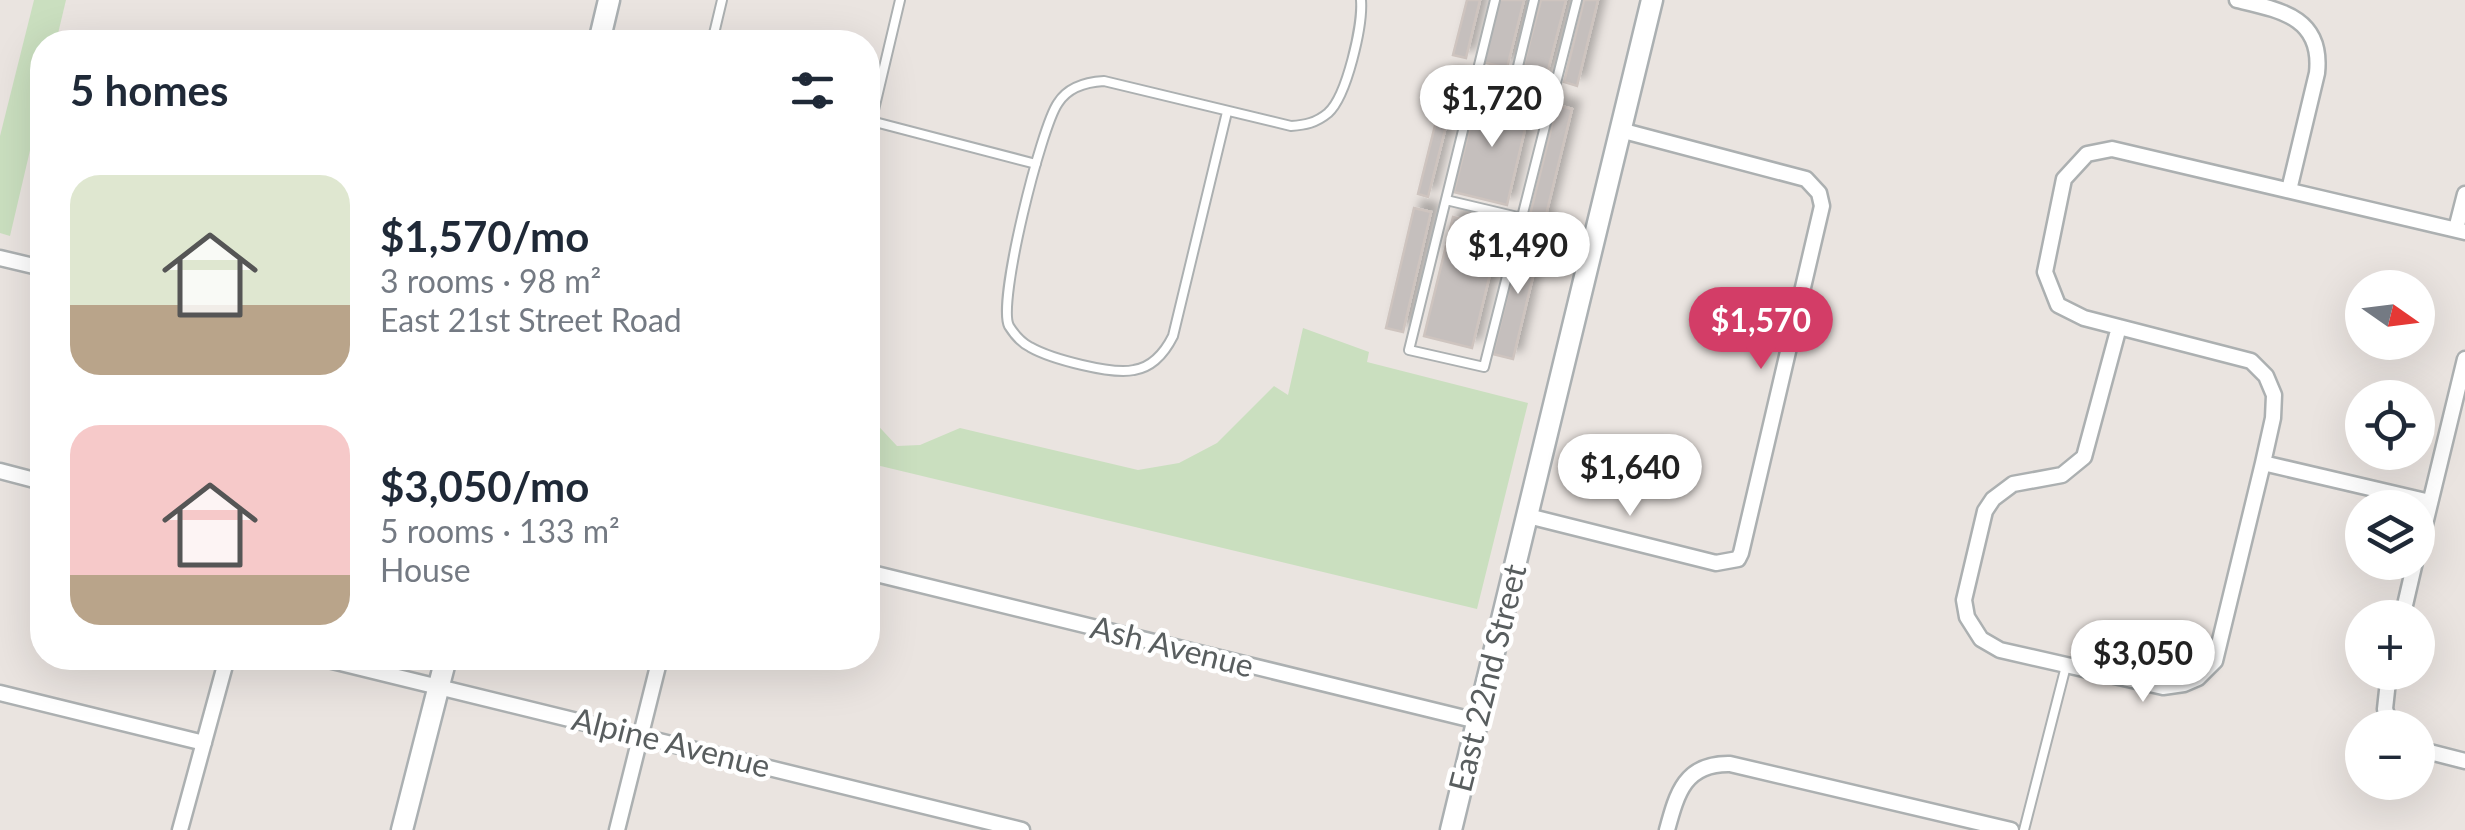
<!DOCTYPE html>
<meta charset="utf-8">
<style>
body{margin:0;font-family:Lato,sans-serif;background:#f6f6f7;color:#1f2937;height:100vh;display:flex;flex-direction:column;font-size:38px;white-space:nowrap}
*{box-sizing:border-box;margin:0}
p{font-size:32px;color:#747a83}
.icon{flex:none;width:55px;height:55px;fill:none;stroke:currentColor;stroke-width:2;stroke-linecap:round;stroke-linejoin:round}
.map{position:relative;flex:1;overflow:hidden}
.details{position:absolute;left:30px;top:30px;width:850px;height:640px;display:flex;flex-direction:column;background:#fff;border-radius:40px;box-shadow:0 10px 40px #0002}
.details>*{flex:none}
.needle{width:65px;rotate:104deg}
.controls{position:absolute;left:2345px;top:270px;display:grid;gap:20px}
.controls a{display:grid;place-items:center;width:90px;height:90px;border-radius:50%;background:#fff;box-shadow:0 10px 40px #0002;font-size:50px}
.price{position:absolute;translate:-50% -85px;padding:0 22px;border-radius:35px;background:#fff;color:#222;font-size:32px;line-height:65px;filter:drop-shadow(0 2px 5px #0008)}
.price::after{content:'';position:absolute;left:50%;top:60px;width:30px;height:22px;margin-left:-15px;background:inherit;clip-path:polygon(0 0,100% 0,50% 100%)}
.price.selected{background:#d33d67;color:#fff}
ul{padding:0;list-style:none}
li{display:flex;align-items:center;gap:30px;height:250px;padding:0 40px}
li span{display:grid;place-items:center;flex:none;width:280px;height:200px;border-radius:30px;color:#555}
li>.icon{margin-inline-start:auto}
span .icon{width:120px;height:120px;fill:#fffc;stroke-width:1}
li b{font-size:42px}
h2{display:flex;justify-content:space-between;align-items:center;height:120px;padding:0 40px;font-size:42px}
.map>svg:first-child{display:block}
</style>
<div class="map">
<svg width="2465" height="830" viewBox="0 0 2465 830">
<defs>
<filter id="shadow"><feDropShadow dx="8" dy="-8" stdDeviation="5" flood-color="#0004"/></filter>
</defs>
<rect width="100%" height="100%" fill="#eae4e0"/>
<path fill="#cadfbf" d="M 34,0 L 66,0 L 56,42 L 42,42 L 42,99 L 10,236 L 0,233 L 0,136 Z
M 1303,328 L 1369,352 L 1367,362 L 1528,403 L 1477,609 L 868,463 L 868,418 L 870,417 L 897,446 L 920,445 L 960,428 L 1138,470 L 1179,463 L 1217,443 L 1274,386 L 1288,395 Z"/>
<path fill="#c5bfbd" stroke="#cec4bf" stroke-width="2.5" filter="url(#shadow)" d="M 1467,0 L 1480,0 L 1466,58 L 1453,55 Z
M 1498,0 L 1524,0 L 1507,68 L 1483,62 Z
M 1541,0 L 1566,0 L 1546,78 L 1522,72 Z
M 1584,0 L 1598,0 L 1577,86 L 1564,82 Z
M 1447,77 L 1458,79 L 1428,197 L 1418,194 Z
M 1478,95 L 1530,108 L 1507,205 L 1454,192 Z
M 1557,105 L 1572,109 L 1543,227 L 1528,223 Z
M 1414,208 L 1431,212 L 1403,332 L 1386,328 Z
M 1453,217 L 1501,229 L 1472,348 L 1424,336 Z
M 1523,234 L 1542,239 L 1513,359 L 1493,354 Z"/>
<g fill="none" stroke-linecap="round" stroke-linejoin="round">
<g stroke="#acb0b1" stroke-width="12">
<path id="lane" d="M 1495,0 L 1409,350 L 1484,367 L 1577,0
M 712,42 L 722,0
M 1475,79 L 1553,97
M 1513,87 L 1534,0
M 1227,112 L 1173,336 C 1165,352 1153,367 1134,370 C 1112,375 1051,359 1030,347 C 1022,343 1014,334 1009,326 C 997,303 1041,127 1058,103 C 1068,87 1086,82 1104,81 L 1291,126 C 1305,125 1316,123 1328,113 C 1347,96 1363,25 1361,0
M 871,121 L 1036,164
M 868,135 L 900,0
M 1446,200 L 1522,218
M 2024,830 L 2066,666"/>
</g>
<g stroke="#acb0b1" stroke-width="19">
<path id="street" d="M 2237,0 C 2280,10 2323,17 2317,73 L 2289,190
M 2456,229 L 2465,194
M 0,258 L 42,268
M 2119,327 L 2084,457 L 2062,475 L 2013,484 L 1993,499 L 1985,511 L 1964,600 L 1967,617 L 1981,639 L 2000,650 L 2163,687 L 2184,684 L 2198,678 L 2215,661 L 2263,463 L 2273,418 L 2274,395 L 2266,376 L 2251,361 L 2084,318 L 2058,305 L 2045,272 L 2064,179 L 2087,154 L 2112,149 L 2465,232
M 2263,463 L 2430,502
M 0,471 L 42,482
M 1528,516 L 1716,563 L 1738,559 L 1741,553 L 1822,206 L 1819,193 L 1806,179 L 1620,130
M 2418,553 L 2465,359
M 868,572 L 1477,721
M 2402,618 L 2415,562
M 320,658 L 1022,830
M 2389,672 L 2385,709 L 2392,728
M 0,693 L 204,743
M 2418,749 L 2465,761
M 180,830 L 227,658
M 617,830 L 660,658
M 1667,830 C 1677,793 1685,763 1730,764 L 2011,830"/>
</g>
<g stroke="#abb0b2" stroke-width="25">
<path id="secondary" d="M 599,42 L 609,0
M 402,830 L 446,658
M 1451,830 L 1652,0"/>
</g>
<use href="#lane" stroke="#fff" stroke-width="8"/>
<use href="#street" stroke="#fff" stroke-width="14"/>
<use href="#secondary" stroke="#fff" stroke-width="20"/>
</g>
<g text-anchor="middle" stroke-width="9" stroke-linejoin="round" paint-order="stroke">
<g font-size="32" fill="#595e5f" stroke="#fff">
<text transform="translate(1172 647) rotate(14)" y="11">Ash Avenue</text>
<text transform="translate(1488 678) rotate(-76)" y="11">East 22nd Street</text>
<text transform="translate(671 743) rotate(14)" y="11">Alpine Avenue</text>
</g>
</g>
</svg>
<div class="controls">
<a><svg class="needle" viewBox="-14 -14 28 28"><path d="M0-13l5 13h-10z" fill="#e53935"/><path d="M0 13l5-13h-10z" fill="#747a83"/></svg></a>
<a><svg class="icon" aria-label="locate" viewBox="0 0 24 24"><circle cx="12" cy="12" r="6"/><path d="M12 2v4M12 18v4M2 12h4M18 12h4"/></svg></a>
<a><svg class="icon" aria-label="layers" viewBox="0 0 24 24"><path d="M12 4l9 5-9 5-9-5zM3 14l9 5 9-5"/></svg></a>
<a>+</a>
<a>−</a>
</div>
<b class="price" style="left:1492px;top:150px">$1,720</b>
<b class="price" style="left:1518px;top:297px">$1,490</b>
<b class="price selected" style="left:1761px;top:372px">$1,570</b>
<b class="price" style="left:1630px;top:519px">$1,640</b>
<b class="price" style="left:2143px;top:705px">$3,050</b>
<section class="details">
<h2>5 homes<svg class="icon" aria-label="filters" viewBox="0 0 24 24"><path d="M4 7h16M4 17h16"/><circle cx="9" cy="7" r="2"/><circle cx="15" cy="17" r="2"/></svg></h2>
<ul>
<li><span style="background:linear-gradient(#dfe7d0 65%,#b9a48a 0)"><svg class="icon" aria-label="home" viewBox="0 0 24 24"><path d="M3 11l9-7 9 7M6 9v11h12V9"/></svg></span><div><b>$1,570/mo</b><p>3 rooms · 98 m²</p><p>East 21st Street Road</p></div></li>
<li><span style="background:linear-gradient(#f6c9c9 75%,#b9a48a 0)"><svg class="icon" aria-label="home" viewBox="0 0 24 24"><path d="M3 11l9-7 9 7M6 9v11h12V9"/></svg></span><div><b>$3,050/mo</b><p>5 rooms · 133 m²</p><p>House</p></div></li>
</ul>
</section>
</div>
